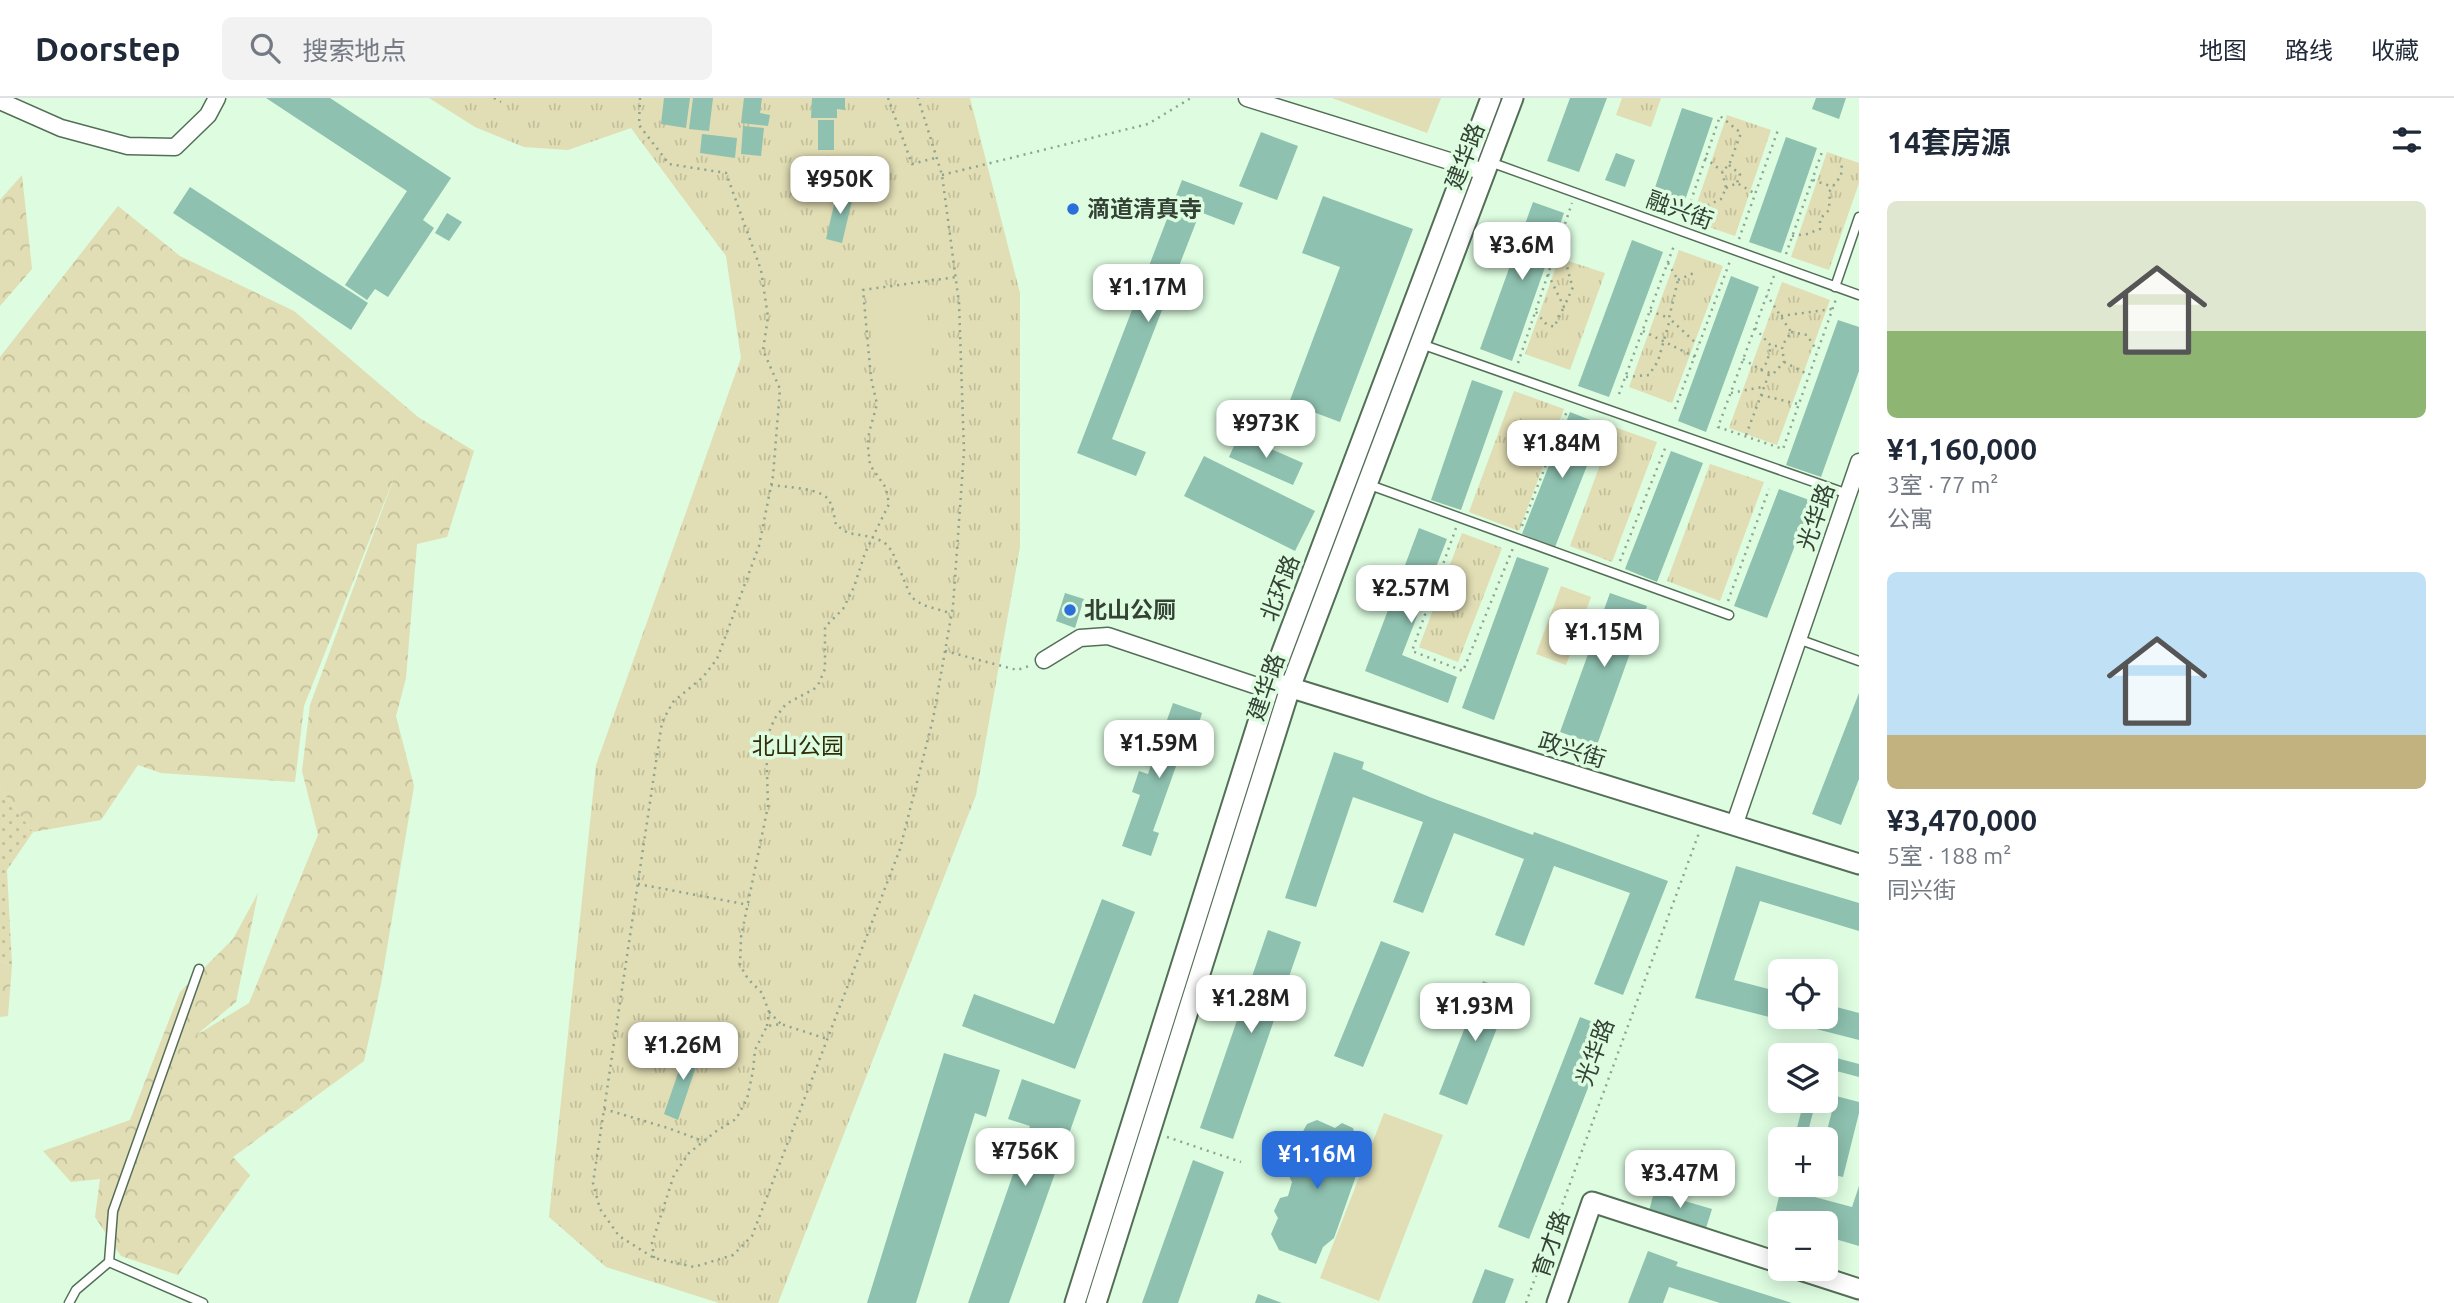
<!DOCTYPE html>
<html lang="zh">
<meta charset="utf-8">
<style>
body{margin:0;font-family:Ubuntu,"Noto Sans SC",sans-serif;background:#f2f2f3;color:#1f2937;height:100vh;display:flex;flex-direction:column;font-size:26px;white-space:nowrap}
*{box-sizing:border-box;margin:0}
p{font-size:23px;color:#747a83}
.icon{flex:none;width:38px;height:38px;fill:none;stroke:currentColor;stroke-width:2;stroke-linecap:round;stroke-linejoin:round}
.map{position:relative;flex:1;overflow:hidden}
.panel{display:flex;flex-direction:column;background:#fff;width:595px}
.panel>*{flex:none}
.fabs{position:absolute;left:1768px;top:861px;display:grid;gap:14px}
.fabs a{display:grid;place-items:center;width:70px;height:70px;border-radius:10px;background:#fff;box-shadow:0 4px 18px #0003;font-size:35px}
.price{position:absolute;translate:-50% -60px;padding:0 16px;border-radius:14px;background:#fff;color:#222;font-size:23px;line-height:46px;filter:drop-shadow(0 2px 4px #0008)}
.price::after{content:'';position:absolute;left:50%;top:42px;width:21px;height:16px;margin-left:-10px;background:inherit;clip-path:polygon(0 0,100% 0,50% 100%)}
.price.on{background:#2a6fdb;color:#fff}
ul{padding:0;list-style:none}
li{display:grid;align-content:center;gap:14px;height:371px;padding:0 28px}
li span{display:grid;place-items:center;height:217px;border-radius:10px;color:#555}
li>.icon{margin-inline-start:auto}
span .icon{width:126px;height:126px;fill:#fffc;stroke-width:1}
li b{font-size:30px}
h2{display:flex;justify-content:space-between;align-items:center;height:84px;padding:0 28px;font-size:30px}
header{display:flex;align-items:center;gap:42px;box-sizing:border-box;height:98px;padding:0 35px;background:#fff;border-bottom:2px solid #e0e1e3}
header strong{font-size:33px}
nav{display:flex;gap:38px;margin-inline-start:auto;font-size:24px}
.search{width:490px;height:63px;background:#f2f2f3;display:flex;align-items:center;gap:18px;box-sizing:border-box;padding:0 24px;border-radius:10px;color:#747a83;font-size:26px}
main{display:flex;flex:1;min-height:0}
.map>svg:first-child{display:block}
</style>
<header>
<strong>Doorstep</strong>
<div class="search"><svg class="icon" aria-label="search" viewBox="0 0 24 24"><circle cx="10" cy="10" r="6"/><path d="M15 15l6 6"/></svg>搜索地点</div>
<nav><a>地图</a><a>路线</a><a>收藏</a></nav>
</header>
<main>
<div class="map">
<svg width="1859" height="1205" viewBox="0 0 1859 1205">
<defs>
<pattern id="grass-dots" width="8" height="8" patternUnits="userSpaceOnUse" patternTransform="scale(1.75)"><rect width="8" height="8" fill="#e1ddb4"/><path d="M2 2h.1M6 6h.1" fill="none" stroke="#c2bf9b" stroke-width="1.8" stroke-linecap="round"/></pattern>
<pattern id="forest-crowns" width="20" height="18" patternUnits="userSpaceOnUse" patternTransform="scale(1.75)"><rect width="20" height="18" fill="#e1ddb4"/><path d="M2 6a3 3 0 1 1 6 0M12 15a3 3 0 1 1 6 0" fill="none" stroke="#c2bf9b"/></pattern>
<pattern id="park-tufts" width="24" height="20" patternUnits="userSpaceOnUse" patternTransform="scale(1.75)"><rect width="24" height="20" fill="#e1ddb4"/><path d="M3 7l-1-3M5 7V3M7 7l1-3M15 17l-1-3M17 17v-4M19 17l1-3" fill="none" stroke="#c2bf9b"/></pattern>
</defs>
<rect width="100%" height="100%" fill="#ddfce0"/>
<path fill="url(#grass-dots)" d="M 0,690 L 33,734 L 7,772 L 12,867 L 0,863 Z"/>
<path fill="url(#forest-crowns)" d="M 22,77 L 32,171 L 0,208 L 0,102 Z
M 118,108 L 180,158 L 294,213 L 418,319 L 474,353 L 447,439 L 417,446 L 406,580 L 396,618 L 414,688 L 381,886 L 364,963 L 233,1059 L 250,1077 L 178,1177 L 121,1158 L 95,1119 L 100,1081 L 71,1084 L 43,1053 L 130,1022 L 180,894 L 233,841 L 258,795 L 236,904 L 195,938 L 249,905 L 318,737 L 302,673 L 310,607 L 397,372 L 304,608 L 295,684 L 161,675 L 138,667 L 101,722 L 33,734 L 0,690 L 0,259 Z
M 0,863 L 12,867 L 8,918 L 0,919 Z"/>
<path fill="url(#park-tufts)" d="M 429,0 L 970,0 L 1020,195 L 1020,449 L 976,697 L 778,1205 L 719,1205 L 606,1169 L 549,1119 L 596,667 L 741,260 L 726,158 L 631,30 L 568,52 L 524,49 L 475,29 Z
M 1622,0 L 1661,0 L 1651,29 L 1616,17 Z
M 1727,17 L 1771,32 L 1735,138 L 1691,123 Z
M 1827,54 L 1859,65 L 1859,85 L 1829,172 L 1791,159 Z
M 1679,152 L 1723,168 L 1672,305 L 1629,289 Z
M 1559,160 L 1605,175 L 1570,272 L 1525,256 Z
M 1782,184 L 1830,202 L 1777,347 L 1729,330 Z
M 1514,293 L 1564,311 L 1519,433 L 1469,414 Z
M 1614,329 L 1657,344 L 1612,464 L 1570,448 Z
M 1710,366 L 1764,384 L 1720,503 L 1667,483 Z
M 1462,435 L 1502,450 L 1458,564 L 1419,549 Z"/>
<path fill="#e1ddb4" d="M 1332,0 L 1441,0 L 1427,35 Z
M 924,188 L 934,277 L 877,283 L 867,194 Z
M 1561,488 L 1591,499 L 1566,567 L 1536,556 Z
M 1384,1015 L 1443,1037 L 1379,1203 L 1320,1180 Z"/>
<path fill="#8ec1af" d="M 266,0 L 330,0 L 451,80 L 423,122 L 434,130 L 388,199 L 375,191 L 367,202 L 345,187 L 407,93 Z
M 664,0 L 690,0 L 686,30 L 661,26 Z
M 693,0 L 713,0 L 709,33 L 689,31 Z
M 744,0 L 762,0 L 760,15 L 770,17 L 768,28 L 741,25 Z
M 812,0 L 845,0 L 845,12 L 837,11 L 837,20 L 811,20 Z
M 1570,0 L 1607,0 L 1579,74 L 1547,63 Z
M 1816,0 L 1846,0 L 1839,21 L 1812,11 Z
M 1682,10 L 1713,20 L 1680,117 L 1649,107 Z
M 818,22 L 834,22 L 834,52 L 818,52 Z
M 743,28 L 764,30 L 761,58 L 741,56 Z
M 1261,34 L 1298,48 L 1277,102 L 1239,88 Z
M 702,36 L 737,40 L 735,60 L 700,55 Z
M 1786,39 L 1817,50 L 1781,155 L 1749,144 Z
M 1616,55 L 1635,62 L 1625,89 L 1605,82 Z
M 1182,82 L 1243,105 L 1234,127 L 1200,114 L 1112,341 L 1146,354 L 1136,378 L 1077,355 Z
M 190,89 L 368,205 L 351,232 L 173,115 Z
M 838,90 L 854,94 L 842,145 L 826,141 Z
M 1323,98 L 1413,131 L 1340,324 L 1289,305 L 1340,169 L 1302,155 Z
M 1533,104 L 1564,115 L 1512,263 L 1480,251 Z
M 447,115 L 462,124 L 449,143 L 435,135 Z
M 1632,142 L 1663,154 L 1609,299 L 1578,288 Z
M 1731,178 L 1759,189 L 1706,334 L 1678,323 Z
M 1838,222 L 1859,229 L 1859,273 L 1821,379 L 1786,367 Z
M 1472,282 L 1503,293 L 1461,412 L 1431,402 Z
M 1570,314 L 1603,327 L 1555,449 L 1522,436 Z
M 1239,337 L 1303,365 L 1293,387 L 1229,359 Z
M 1671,353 L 1703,365 L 1657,484 L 1625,471 Z
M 1204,358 L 1315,413 L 1295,453 L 1184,398 Z
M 1779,391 L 1812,403 L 1767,520 L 1734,508 Z
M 1419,430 L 1447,441 L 1402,557 L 1457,579 L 1448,605 L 1365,573 Z
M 1517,459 L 1549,470 L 1494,622 L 1462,610 Z
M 1065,495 L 1084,501 L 1075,530 L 1056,523 Z
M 1610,495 L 1647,508 L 1597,647 L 1560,634 Z
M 1859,595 L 1859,681 L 1841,727 L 1812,716 Z
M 1173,605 L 1202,615 L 1198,628 L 1191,626 L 1153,733 L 1159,735 L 1151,758 L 1122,748 L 1140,697 L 1132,694 L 1139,673 L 1148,676 Z
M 1334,654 L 1364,664 L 1362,671 L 1432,700 L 1533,737 L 1534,734 L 1668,783 L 1623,897 L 1594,886 L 1630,795 L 1554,768 L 1524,848 L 1495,837 L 1524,761 L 1454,735 L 1423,815 L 1393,804 L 1423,724 L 1353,699 L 1316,809 L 1285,800 Z
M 1736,768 L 1859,805 L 1859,833 L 1760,803 L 1734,882 L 1780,894 L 1780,919 L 1825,919 L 1825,906 L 1859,915 L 1859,942 L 1695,900 Z
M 1102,801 L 1135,814 L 1075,971 L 962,928 L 974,896 L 1054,926 Z
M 1268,832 L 1301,844 L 1233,1041 L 1200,1030 Z
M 1381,843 L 1410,854 L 1363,969 L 1334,958 Z
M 1483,883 L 1511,894 L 1467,1007 L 1439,996 Z
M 1580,919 L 1611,931 L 1529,1141 L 1498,1129 Z
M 688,946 L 702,951 L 678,1022 L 664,1016 Z
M 944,955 L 1000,972 L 986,1019 L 975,1015 L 916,1205 L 867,1205 Z
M 1825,957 L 1859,966 L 1859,979 L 1825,970 Z
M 1022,981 L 1081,1002 L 1009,1205 L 968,1205 L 1030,1028 L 1008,1021 Z
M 1836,998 L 1859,1004 L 1859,1015 L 1843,1079 L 1825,1075 L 1825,1040 Z
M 1804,1003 L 1816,1003 L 1806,1041 L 1794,1041 Z
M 1317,1022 L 1335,1030 L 1342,1025 L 1353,1030 L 1359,1051 L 1353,1068 L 1357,1075 L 1334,1140 L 1323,1149 L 1316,1166 L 1279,1152 L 1271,1136 L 1278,1120 L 1274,1113 L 1280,1100 L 1288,1098 L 1292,1084 L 1288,1076 L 1292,1065 L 1301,1061 L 1306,1045 L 1301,1037 L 1307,1026 Z
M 1193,1062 L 1224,1074 L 1178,1205 L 1142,1205 Z
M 1859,1088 L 1859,1148 L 1825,1138 L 1825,1125 L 1773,1124 L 1781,1090 L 1852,1109 Z
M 1654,1094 L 1712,1111 L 1706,1130 L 1649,1113 Z
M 1648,1153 L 1678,1164 L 1676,1168 L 1792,1205 L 1720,1205 L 1669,1189 L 1663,1205 L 1628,1205 Z
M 1485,1171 L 1514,1181 L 1505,1205 L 1472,1205 Z
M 1258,1196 L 1282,1205 L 1255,1205 Z"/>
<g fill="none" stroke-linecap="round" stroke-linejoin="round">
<g stroke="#546f57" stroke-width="11">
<path id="service" d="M 1490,64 L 1859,197
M 1835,189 L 1859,119
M 1421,246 L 1848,396
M 1367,386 L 1729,517
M 1798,541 L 1859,563
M 109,1164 L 113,1113 L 199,871
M 69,1205 L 76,1192 L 109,1164 L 203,1205"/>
</g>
<g stroke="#546f57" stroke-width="19">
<path id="minor" d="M 1247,0 L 1475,71
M 0,3 L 61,30 L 128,48 L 175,49 L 208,17 L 217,0
M 1044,562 L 1080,540 L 1108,538 L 1269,592
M 1734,728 L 1859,364"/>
</g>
<g stroke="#546f57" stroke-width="23">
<path id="tertiary" d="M 1279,586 L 1859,766
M 1797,1171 L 1859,1191
M 1075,1205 L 1271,583 L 1491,0
M 1096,1205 L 1290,590 L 1513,0
M 1557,1205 L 1592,1104 L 1780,1165"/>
</g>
<path stroke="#8da490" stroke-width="2.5" stroke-dasharray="2 5" stroke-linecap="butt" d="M 494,0 L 501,4
M 640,0 L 639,27 L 669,66 L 726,75 L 761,172 L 768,219 L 763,252 L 780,291 L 773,378 L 759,448 L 717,561 L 703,579 L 673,604 L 662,624 L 593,1085 L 600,1111 L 619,1138 L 654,1160 L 694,1169 L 733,1157 L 752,1138 L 900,751 L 933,621 L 953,508 L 964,353 L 959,205 L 942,77 L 918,0
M 888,0 L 912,66 L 935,60
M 1705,60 L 1722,73
M 1729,67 L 1740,76 L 1737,85
M 942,77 L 1148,26 L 1191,0
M 1813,82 L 1833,89
M 1726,90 L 1737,85 L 1754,95
M 1684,123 L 1720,18 L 1741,35 L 1729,67 L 1722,73 L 1726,90 L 1721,101 L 1685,118
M 1792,138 L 1807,136 L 1820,131 L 1820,121 L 1829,112 L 1830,92 L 1841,78 L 1842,64
M 1739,141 L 1778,32
M 1786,156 L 1823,51
M 1668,165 L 1678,182 L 1669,220 L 1698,247
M 1548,176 L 1564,209 L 1573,189 C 1567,174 1567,160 1559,146
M 1774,178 L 1718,329 L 1783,351 L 1836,201
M 1678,182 L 1696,174
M 1650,213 L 1669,220
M 1536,214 L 1545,225 L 1554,229 L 1564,209
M 1781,218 L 1832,211
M 1755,230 L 1771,248 L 1782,248
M 1643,233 L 1695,259
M 1791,234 L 1807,237 L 1817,253
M 1743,261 L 1761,272 L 1767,264 L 1771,248
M 1784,264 L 1809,277
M 1518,265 L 1572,105
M 1761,272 L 1773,276 L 1784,264 L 1782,248 L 1791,234 L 1767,197
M 1626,279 L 1649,277 L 1658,263 L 1670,221
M 1731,295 L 1762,289
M 1619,296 L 1675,145
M 1761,297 L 1798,306
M 1675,311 L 1730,163
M 1746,337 L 1769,276
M 771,387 C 785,389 818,390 827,400 C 833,406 834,418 836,427 L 848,435 L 872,439 L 884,444 L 892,453 L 911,499 L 923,507 L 950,515
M 1522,428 L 1567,313
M 1456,430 L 1412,553 L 1463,573 L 1513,450
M 1620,463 L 1666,348
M 1728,503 L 1769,391
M 945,553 L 1017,572 L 1029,568
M 638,786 L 749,807
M 769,914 L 781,926
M 767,928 L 769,914 L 762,895 L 748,881 L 740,867 L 741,839 L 768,708 L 766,641 L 775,620 L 786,606 L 814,591 L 819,585 L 825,571 L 825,529 L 843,511 L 854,489 L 865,455 L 889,406 L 886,390 L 870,367 L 868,349 L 869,335 L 877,306 L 871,280 L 863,192 L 956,179
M 604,1011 L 668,1030 L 703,1043
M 1167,1039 L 1241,1064
M 654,1160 L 652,1145 L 674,1077 L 689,1055 L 715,1034 L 736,1021 L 747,1001 L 753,973 L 755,952 L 767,928 L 781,926 L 827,941
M 1526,1205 L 1699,735"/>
<use href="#service" stroke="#fff" stroke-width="8"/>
<use href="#minor" stroke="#fff" stroke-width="16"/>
<use href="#tertiary" stroke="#fff" stroke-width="19"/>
</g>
<g fill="#2a6fdb" stroke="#ddfce0" stroke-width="2.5">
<circle cx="1073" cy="111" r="7"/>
<circle cx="1070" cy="512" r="7"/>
</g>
<g text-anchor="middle" stroke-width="7" stroke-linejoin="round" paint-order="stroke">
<g font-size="23" fill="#344135" stroke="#ddfce0">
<text transform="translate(1465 58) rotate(-69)" y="8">建华路</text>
<text transform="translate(1680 112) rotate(20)" y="8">融兴街</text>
<text transform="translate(1816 419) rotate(-71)" y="8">光华路</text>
<text transform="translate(1280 490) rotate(-69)" y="8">北环路</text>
<text transform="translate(1266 589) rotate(-71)" y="8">建华路</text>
<text transform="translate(1572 652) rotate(17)" y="8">政兴街</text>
<text transform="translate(1595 954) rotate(-70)" y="8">光华路</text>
<text transform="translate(1551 1146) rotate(-71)" y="8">育才路</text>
</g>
<g font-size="23" font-weight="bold" fill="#344135" stroke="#ddfce0" text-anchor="start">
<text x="1087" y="119">滴道清真寺</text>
<text x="1084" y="520">北山公厕</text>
</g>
<g font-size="23" fill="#312d08" stroke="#ddfce0">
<text x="798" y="656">北山公园</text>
</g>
</g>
</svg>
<div class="fabs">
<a><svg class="icon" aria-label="locate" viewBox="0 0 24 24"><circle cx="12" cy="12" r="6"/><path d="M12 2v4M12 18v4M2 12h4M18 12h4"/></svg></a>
<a><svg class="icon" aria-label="layers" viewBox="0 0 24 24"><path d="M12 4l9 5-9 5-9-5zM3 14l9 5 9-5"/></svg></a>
<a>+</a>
<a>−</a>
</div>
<b class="price" style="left:840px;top:118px">¥950K</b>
<b class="price" style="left:1522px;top:184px">¥3.6M</b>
<b class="price" style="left:1148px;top:226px">¥1.17M</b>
<b class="price" style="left:1266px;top:362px">¥973K</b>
<b class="price" style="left:1562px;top:382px">¥1.84M</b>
<b class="price" style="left:1411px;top:527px">¥2.57M</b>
<b class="price" style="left:1604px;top:571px">¥1.15M</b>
<b class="price" style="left:1159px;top:682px">¥1.59M</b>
<b class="price" style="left:1251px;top:937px">¥1.28M</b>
<b class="price" style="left:1475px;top:945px">¥1.93M</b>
<b class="price" style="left:683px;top:984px">¥1.26M</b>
<b class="price" style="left:1025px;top:1090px">¥756K</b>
<b class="price on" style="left:1317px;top:1093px">¥1.16M</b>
<b class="price" style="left:1680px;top:1112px">¥3.47M</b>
</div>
<section class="panel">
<h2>14套房源<svg class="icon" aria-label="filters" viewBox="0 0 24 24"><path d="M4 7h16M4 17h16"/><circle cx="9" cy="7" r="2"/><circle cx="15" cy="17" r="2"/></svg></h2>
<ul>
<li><span style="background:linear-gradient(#dfe7d0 60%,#8fb573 0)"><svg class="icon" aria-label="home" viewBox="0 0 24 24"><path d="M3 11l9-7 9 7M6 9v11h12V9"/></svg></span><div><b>¥1,160,000</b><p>3室 · 77 m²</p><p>公寓</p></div></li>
<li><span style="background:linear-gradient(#bfe0f5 75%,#c2b280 0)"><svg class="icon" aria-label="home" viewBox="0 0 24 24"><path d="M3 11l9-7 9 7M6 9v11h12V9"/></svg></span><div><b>¥3,470,000</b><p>5室 · 188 m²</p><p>同兴街</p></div></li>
</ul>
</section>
</main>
